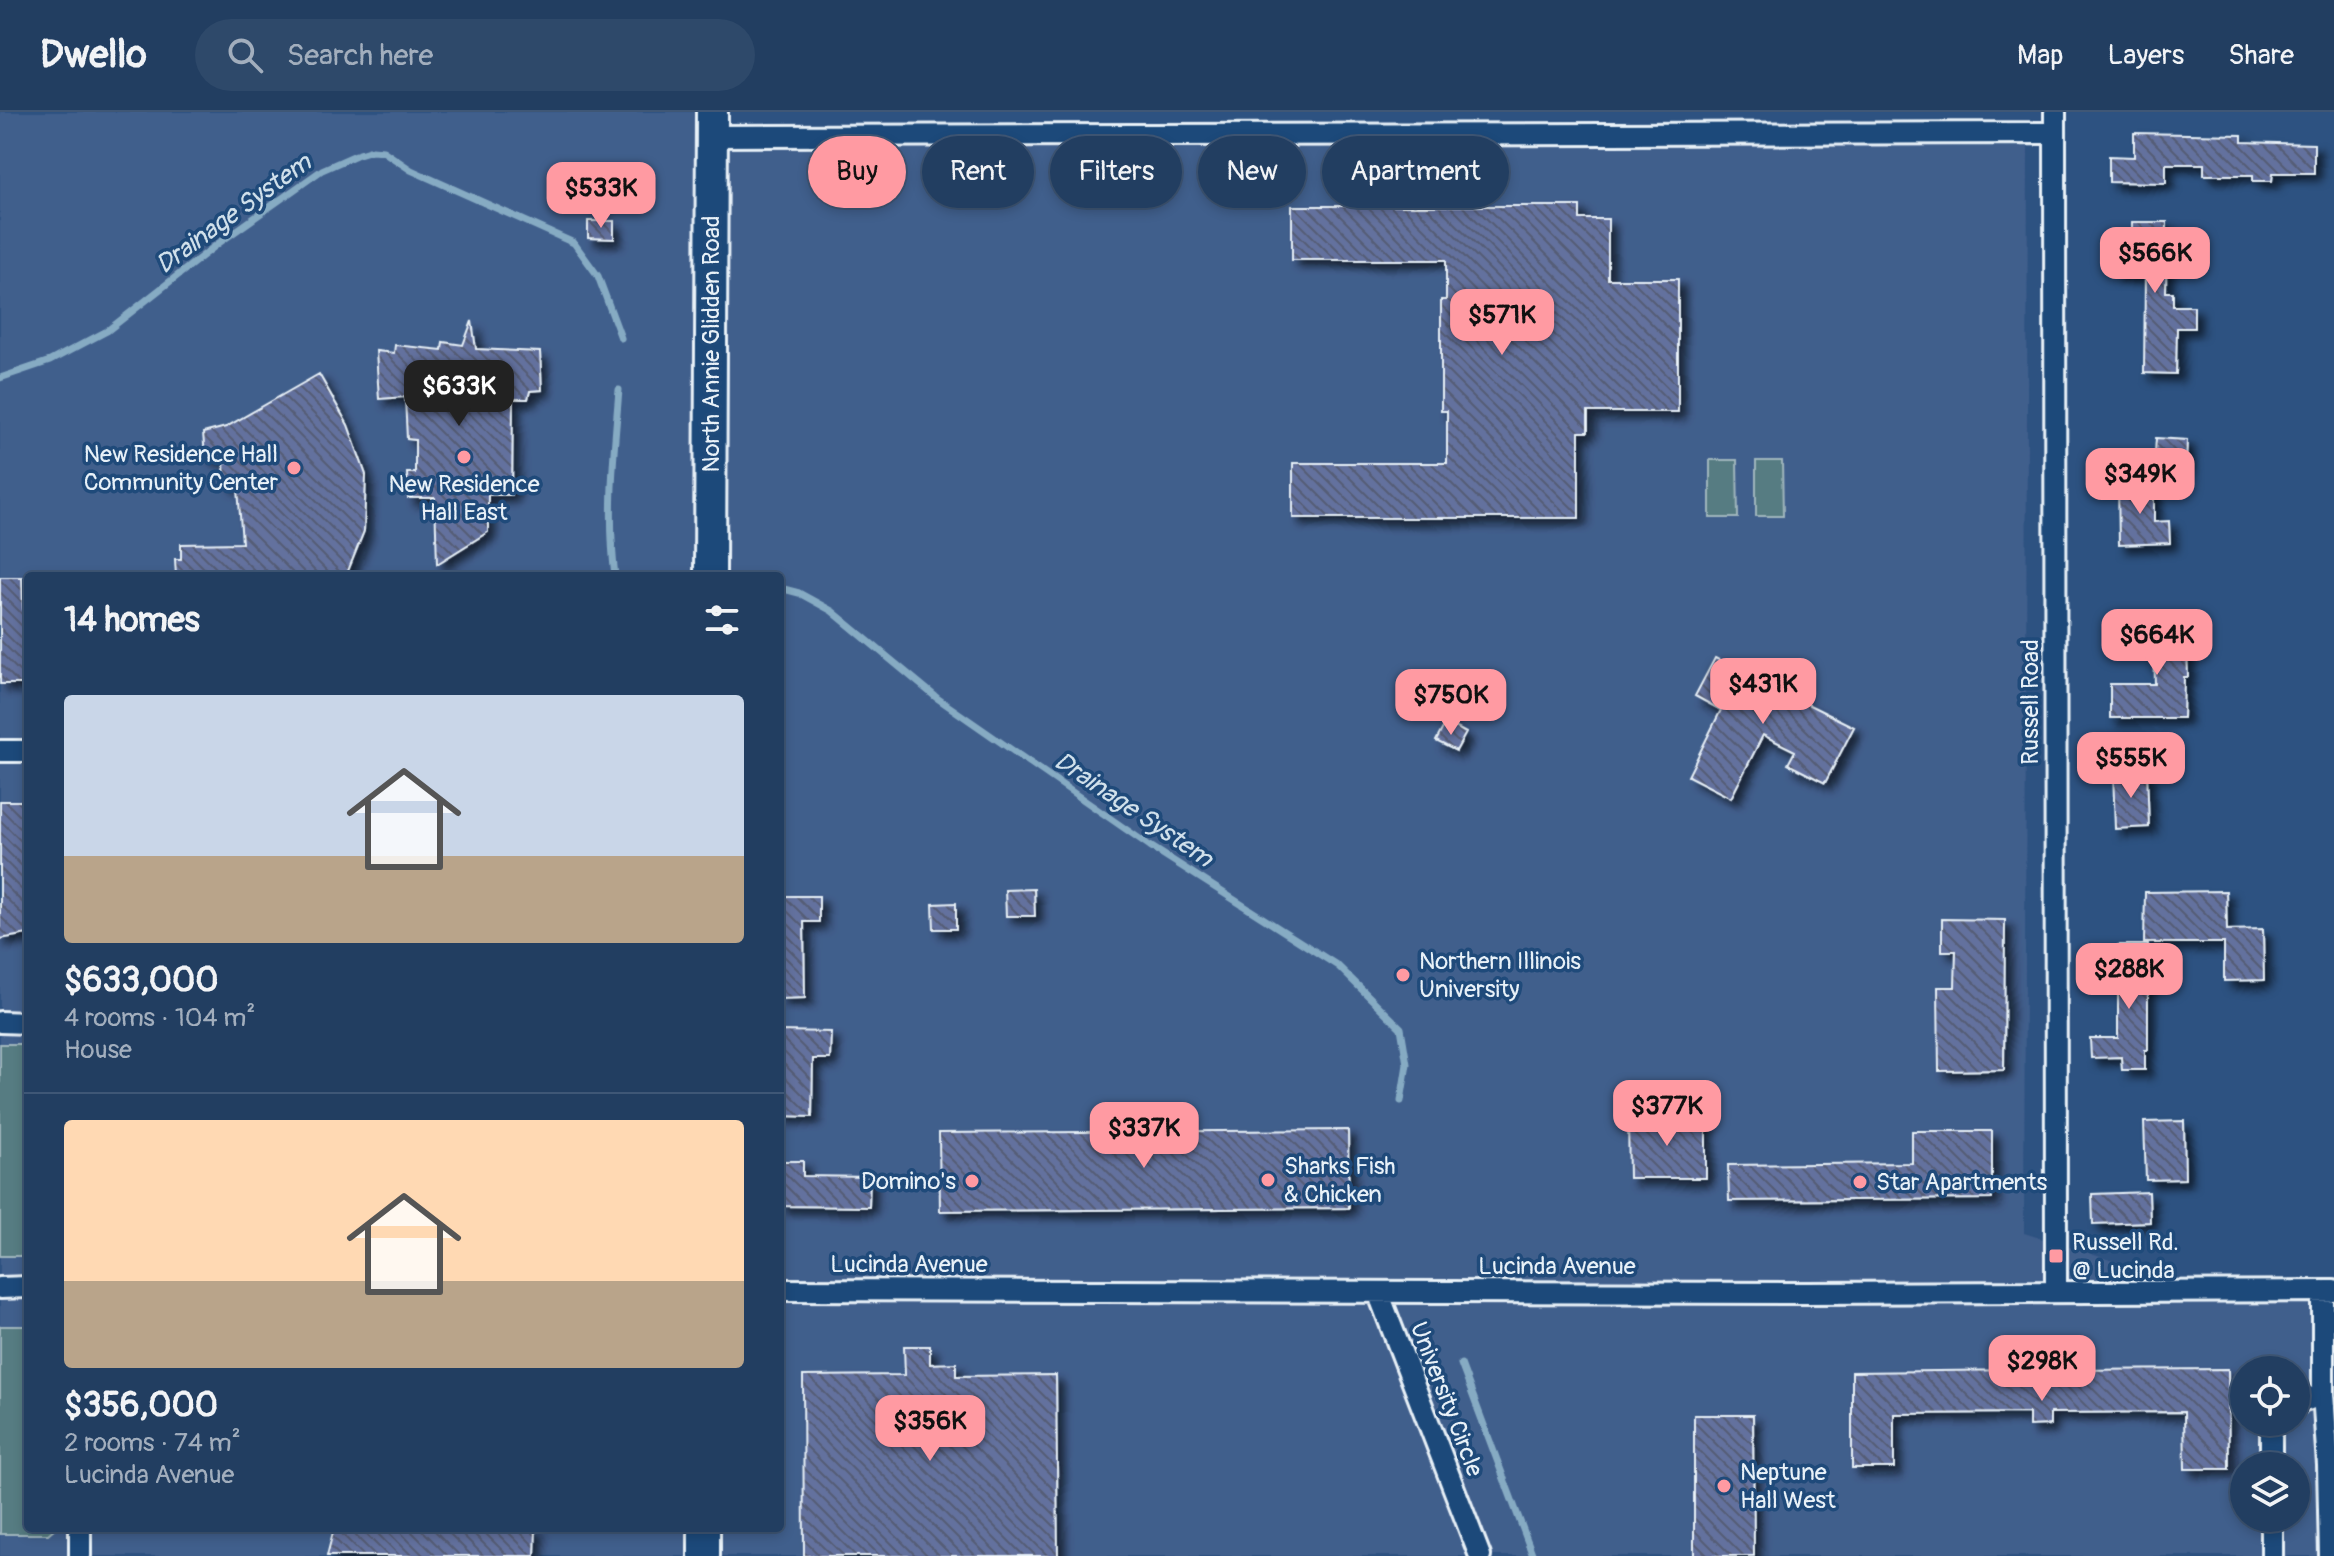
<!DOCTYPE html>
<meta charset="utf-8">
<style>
body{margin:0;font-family:Pangolin,sans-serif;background:#2e496a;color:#f1f3f6;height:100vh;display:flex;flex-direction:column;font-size:30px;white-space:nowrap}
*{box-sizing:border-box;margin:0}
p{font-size:26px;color:#a2aebd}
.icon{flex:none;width:44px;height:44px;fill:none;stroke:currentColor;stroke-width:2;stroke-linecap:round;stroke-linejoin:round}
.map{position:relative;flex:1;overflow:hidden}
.panel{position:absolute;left:24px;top:460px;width:760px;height:960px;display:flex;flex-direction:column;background:#223e61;border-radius:8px;box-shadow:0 4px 12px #0003,0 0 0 2px #3f5776}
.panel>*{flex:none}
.banner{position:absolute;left:808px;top:24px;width:760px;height:72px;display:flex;gap:16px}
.controls{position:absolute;left:2230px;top:1244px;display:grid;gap:16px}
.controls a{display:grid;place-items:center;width:80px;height:80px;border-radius:50%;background:#223e61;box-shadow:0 4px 12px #0003,0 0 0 2px #3f5776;font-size:40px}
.price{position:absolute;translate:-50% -68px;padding:0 18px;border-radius:16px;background:#ff9aa2;color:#111;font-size:26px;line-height:52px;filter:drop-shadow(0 2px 4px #0008)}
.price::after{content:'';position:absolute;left:50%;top:48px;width:24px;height:18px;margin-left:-12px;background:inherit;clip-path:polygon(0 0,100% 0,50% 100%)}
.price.active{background:#222;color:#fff}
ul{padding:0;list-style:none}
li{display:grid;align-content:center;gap:16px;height:424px;padding:0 40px}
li+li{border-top:2px solid #3f5776}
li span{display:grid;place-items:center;height:248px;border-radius:8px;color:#555}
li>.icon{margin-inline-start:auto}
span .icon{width:144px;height:144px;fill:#fffc;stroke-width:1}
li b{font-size:34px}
h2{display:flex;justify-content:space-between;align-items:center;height:96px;padding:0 40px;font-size:34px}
.tag{padding:0 28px;border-radius:36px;background:#223e61;box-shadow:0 4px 12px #0003,0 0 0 2px #3f5776;font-size:28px;line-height:72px}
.tag.active{background:#ff9aa2;color:#111}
header{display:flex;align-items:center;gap:48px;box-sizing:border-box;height:112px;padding:0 40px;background:#223e61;border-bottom:2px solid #3f5776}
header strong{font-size:38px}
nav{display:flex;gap:44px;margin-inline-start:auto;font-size:28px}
.search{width:560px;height:72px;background:#2e496a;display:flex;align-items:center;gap:20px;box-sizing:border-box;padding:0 28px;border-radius:44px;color:#a2aebd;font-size:30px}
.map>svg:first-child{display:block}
</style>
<header>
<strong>Dwello</strong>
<div class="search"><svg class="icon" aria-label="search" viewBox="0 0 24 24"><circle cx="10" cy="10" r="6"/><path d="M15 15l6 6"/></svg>Search here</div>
<nav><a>Map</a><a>Layers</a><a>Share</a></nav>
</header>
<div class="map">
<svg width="2334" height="1444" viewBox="0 0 2334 1444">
<defs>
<pattern id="building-back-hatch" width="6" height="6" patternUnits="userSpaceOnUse" patternTransform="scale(2)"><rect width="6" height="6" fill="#64719e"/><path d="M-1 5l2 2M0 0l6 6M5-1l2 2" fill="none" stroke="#555c74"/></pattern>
<filter id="shadow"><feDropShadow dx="7" dy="7" stdDeviation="4" flood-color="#0009"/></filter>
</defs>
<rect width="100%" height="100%" fill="#2d5281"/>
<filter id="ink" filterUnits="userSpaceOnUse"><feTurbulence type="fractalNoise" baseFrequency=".0125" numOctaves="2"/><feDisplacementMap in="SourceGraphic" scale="16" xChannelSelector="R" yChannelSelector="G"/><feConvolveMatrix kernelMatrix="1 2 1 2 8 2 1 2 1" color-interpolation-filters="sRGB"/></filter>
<g filter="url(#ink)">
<path fill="#415e8c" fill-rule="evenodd" d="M 0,0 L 713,0 L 713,24 L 2028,35 L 2024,1121 L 2213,1180 L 2334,1179 L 2334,1444 L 0,1444 ZM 28,464 L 780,464 L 780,1416 L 28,1416 ZM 2244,1258 L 2296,1258 L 2296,1310 L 2244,1310 ZM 2244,1354 L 2296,1354 L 2296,1406 L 2244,1406 Z"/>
<path fill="#577c82" stroke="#a0b6bd" stroke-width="2" d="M 1710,348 L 1737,348 L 1738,406 L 1710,406 Z
M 1756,349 L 1782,349 L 1783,404 L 1756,404 Z
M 0,932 L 28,932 L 28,1144 L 0,1144 Z
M 0,1214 L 28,1214 L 28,1416 L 55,1416 L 48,1422 L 0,1422 Z"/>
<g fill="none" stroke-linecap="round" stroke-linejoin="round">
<path stroke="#86abc3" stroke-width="7" d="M 0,266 L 50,249 L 107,219 L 219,131 L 322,58 L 356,43 L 372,38 L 383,39 L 411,58 L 574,131 L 598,164 L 621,226
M 615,464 C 607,402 614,340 619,278
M 780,476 L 799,481 L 832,499 L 937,586 L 1150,734 L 1338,854 L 1401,916 L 1407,952 L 1401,989
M 1461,1252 L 1533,1444"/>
</g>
<path fill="url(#building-back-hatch)" stroke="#e8f1f8" stroke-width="2" filter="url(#shadow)" d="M 2134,21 L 2242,23 L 2242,30 L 2314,32 L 2314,61 L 2273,61 L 2272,69 L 2253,69 L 2253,63 L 2204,63 L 2204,52 L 2166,52 L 2166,71 L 2109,70 L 2109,44 L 2134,45 Z
M 1292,94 L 1580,94 L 1580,107 L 1608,107 L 1608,167 L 1678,167 L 1678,300 L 1588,300 L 1588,320 L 1579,320 L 1579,406 L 1293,406 L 1293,351 L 1447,351 L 1447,299 L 1441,299 L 1441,188 L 1446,188 L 1446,148 L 1292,148 Z
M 588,109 L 614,109 L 614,127 L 588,126 Z
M 2132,110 L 2167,110 L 2166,180 L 2173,180 L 2173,194 L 2194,194 L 2194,216 L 2177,216 L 2176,262 L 2144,261 L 2145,163 L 2114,163 L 2114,134 L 2132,134 Z
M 472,209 L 476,237 L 540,240 L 542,278 L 530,279 L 528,287 L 513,287 L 512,383 L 488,383 L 488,420 L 437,452 L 435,386 L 408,386 L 407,361 L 415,361 L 415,328 L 407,327 L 405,285 L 379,287 L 376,239 L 394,241 L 395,233 L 442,238 L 443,230 L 463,233 Z
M 319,262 L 348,313 L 366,363 L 364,419 L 346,464 L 176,464 L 175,447 L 181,447 L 181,432 L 242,431 L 238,376 L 225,371 L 224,349 L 205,344 L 203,321 L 226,315 Z
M 2156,326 L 2187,328 L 2186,356 L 2154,355 Z
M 2118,371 L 2154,371 L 2154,410 L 2169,409 L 2170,431 L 2119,433 Z
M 0,465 L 22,465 L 23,497 L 28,497 L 28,572 L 0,572 Z
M 2186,508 L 2188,565 L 2184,565 L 2183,606 L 2110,606 L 2110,572 L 2155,572 L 2154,537 L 2147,537 L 2146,510 Z
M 1715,546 L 1757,568 L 1767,548 L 1801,565 L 1791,584 L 1854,615 L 1825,671 L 1788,652 L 1795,639 L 1763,623 L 1731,686 L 1688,664 L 1721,598 L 1695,584 Z
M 1446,610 L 1466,621 L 1456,639 L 1436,629 Z
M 2147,658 L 2149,715 L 2115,717 L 2113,660 Z
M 0,689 L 28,689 L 28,822 L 0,827 Z
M 1034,777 L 1035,804 L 1006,804 L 1005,778 Z
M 2226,779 L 2227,818 L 2263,817 L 2264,868 L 2224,869 L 2224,831 L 2144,831 L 2145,780 Z
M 780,784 L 819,784 L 819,810 L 804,810 L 805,886 L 780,887 Z
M 956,791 L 956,817 L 934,817 L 933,792 Z
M 1942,807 L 2005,808 L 2004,958 L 1939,959 L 1938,875 L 1955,875 L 1956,839 L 1942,839 Z
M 2118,833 L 2148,833 L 2148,938 L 2145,938 L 2145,958 L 2122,958 L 2121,945 L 2091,946 L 2090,926 L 2118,926 Z
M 780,919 L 831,920 L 830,947 L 813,947 L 812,1005 L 780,1004 Z
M 1706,1005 L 1706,1066 L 1629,1066 L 1628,1006 Z
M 2184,1009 L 2185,1067 L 2146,1068 L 2144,1010 Z
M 1348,1018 L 1349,1096 L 940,1099 L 939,1021 Z
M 1912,1019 L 1992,1019 L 1992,1087 L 1729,1089 L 1728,1053 L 1912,1051 Z
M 780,1049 L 803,1049 L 803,1064 L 870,1065 L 869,1095 L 780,1094 Z
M 2149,1080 L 2150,1110 L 2093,1112 L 2092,1082 Z
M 904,1234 L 930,1234 L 930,1252 L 956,1251 L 956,1264 L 1056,1263 L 1058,1444 L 804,1444 L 803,1264 L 905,1263 Z
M 2026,1248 L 2056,1248 L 2056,1258 L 2228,1257 L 2229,1357 L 2185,1357 L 2184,1300 L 2050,1301 L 2050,1313 L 2029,1314 L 2029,1301 L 1894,1302 L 1894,1356 L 1852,1356 L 1852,1260 L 2026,1258 Z
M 1694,1303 L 1753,1303 L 1754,1444 L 1694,1444 Z
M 334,1416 L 536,1416 L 535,1444 L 327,1444 Z"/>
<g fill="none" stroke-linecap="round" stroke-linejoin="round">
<g stroke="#e8f1f8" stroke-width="26">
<path id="minor" d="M 2055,0 L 2056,1180
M 712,24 L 2055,21
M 0,639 L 28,639
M 0,910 L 28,911
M 0,1176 L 28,1175
M 780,1178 L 1806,1181 L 2334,1179
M 2323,1179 L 2323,1282 L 2328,1353 L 2330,1444
M 1378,1180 L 1480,1444
M 2296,1292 L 2323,1282
M 2271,1354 L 2271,1315 L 2276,1310
M 2272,1406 L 2272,1444
M 80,1444 L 80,1416"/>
</g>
<g stroke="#e8f1f8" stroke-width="36">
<path id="secondary" d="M 710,464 L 712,0
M 704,1416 L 704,1444"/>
</g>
<use href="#minor" stroke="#1f4a7a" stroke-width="20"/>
<use href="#secondary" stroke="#1f4a7a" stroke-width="30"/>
</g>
</g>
<g fill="#ff9aa2" stroke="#1f4a7a" stroke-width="3">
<circle cx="464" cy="345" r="8"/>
<circle cx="294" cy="356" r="8"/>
<circle cx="1403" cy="863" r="8"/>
<circle cx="1268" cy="1068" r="8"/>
<circle cx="972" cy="1069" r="8"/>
<circle cx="1860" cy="1070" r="8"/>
<rect x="2048" y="1136" width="16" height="16" rx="4"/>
<circle cx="1724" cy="1374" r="8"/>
</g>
<g text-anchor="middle" stroke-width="7" stroke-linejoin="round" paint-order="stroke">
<g font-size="24" fill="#e8f1f8" stroke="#1f4a7a">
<text transform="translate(711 232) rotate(-90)" y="8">North Annie Glidden Road</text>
<text transform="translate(2030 590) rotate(-90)" y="8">Russell Road</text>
<text x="909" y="1160">Lucinda Avenue</text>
<text x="1557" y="1162">Lucinda Avenue</text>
<text transform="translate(1447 1287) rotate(69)" y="8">University Circle</text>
</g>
<g font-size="24" fill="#e8f1f8" stroke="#1f4a7a" text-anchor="start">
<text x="278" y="350" text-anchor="end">New Residence Hall<tspan x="278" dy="28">Community Center</tspan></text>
<text x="464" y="380" text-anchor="middle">New Residence<tspan x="464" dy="28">Hall East</tspan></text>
<text x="1419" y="857">Northern Illinois<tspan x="1419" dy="28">University</tspan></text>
<text x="1284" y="1062">Sharks Fish<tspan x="1284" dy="28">&amp; Chicken</tspan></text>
<text x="956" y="1077" text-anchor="end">Domino's</text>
<text x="1876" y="1078">Star Apartments</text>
<text x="2072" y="1138">Russell Rd.<tspan x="2072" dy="28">@ Lucinda</tspan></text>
<text x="1740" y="1368">Neptune<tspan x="1740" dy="28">Hall West</tspan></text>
</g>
<g font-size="26" font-style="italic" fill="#d0e0eb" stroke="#1f4a7a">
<text transform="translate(233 101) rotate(-36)" y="9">Drainage System</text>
<text transform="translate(1134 697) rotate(34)" y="9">Drainage System</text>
</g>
</g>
</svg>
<div class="controls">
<a><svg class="icon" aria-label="locate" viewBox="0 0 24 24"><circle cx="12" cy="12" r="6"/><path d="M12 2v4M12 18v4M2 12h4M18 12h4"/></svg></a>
<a><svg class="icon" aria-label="layers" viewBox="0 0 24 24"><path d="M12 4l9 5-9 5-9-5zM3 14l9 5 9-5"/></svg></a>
</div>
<b class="price" style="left:601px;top:118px">$533K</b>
<b class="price" style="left:2155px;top:183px">$566K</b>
<b class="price" style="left:1502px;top:245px">$571K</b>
<b class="price active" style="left:459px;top:316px">$633K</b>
<b class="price" style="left:2140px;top:404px">$349K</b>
<b class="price" style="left:2157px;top:565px">$664K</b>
<b class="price" style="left:1763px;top:614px">$431K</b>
<b class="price" style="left:1451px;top:625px">$750K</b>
<b class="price" style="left:2131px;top:688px">$555K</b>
<b class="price" style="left:2129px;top:899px">$288K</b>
<b class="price" style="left:1667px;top:1036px">$377K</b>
<b class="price" style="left:1144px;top:1058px">$337K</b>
<b class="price" style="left:2042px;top:1291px">$298K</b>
<b class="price" style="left:930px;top:1351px">$356K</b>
<div class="banner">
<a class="tag active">Buy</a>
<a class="tag">Rent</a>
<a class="tag">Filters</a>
<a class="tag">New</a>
<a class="tag">Apartment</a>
</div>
<section class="panel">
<h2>14 homes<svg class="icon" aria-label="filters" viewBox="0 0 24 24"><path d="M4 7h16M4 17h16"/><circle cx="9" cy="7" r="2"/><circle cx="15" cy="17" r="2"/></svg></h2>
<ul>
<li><span style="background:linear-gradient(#c9d6e8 65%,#b9a48a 0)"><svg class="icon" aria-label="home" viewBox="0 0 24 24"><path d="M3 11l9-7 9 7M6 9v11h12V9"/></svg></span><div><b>$633,000</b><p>4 rooms · 104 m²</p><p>House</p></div></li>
<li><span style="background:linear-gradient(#ffd9b3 65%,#b9a48a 0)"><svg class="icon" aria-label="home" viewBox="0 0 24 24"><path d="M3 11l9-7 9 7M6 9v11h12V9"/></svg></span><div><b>$356,000</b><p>2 rooms · 74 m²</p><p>Lucinda Avenue</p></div></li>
</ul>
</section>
</div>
